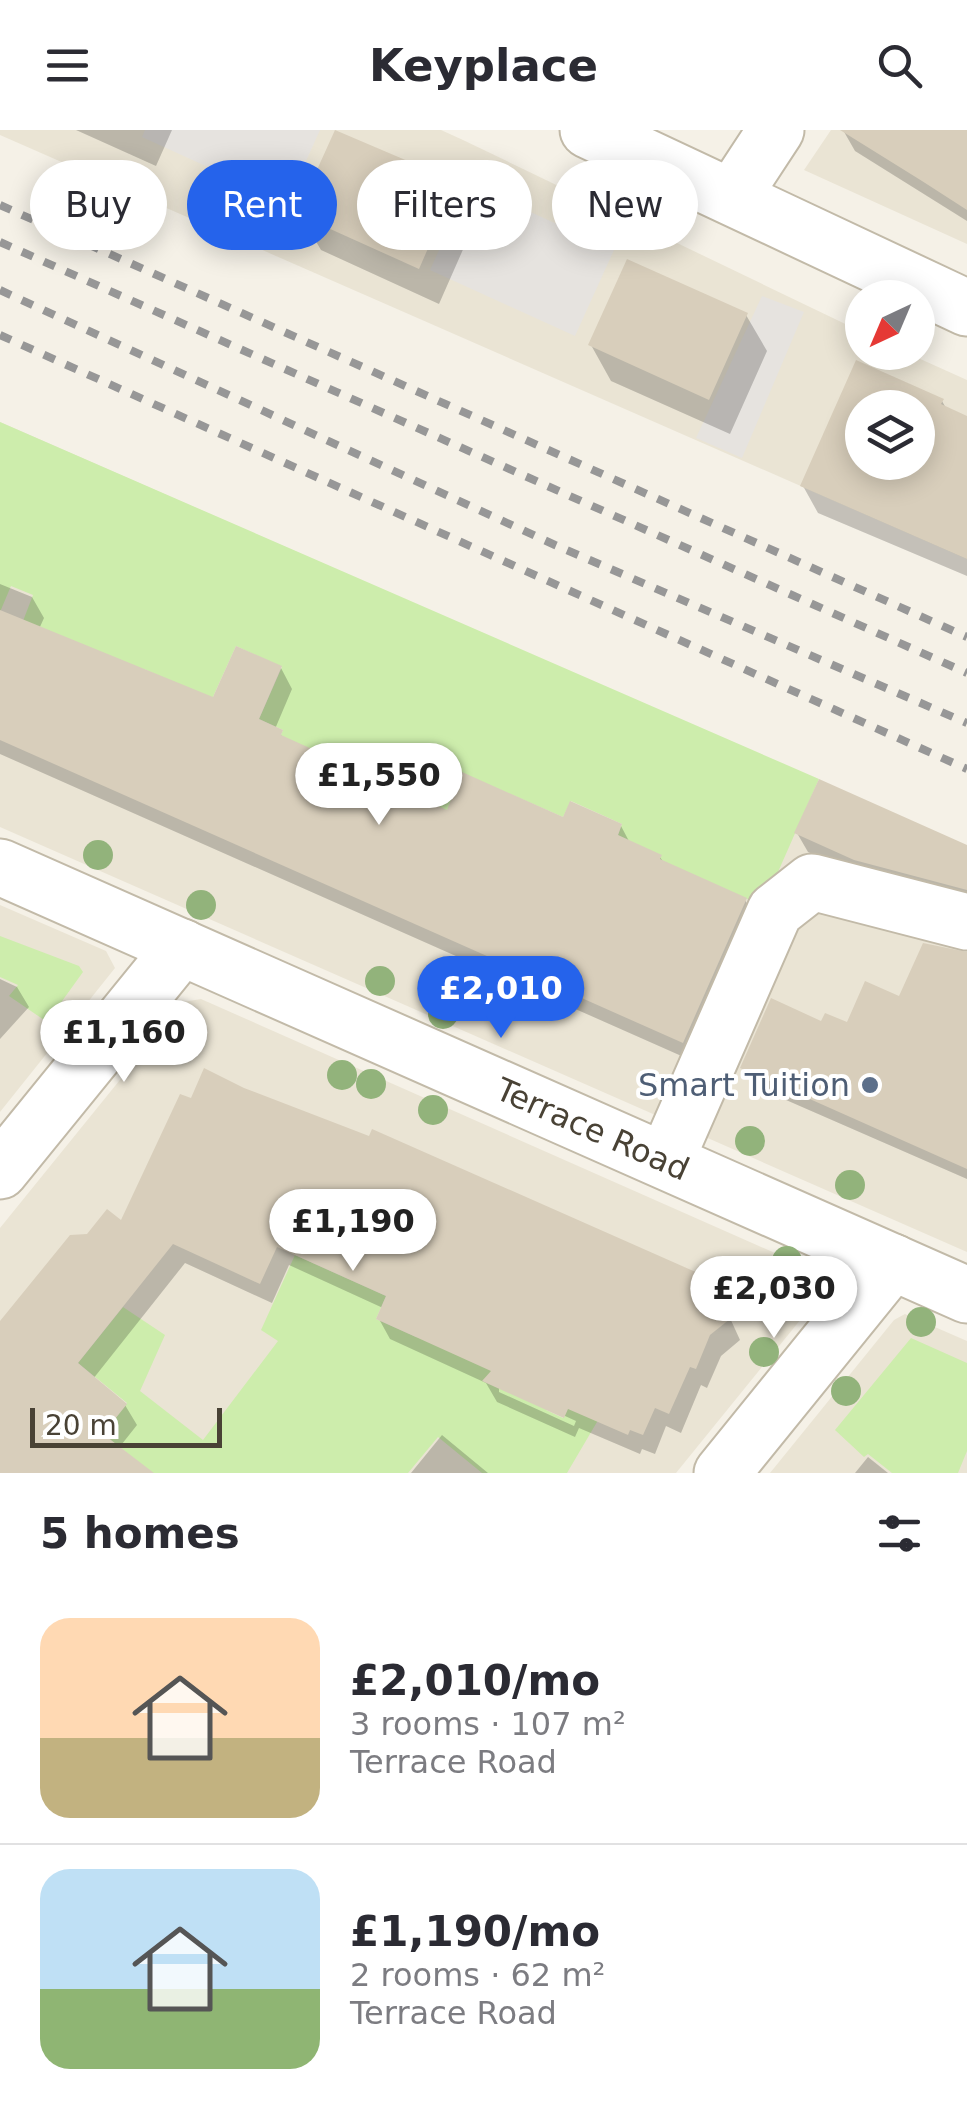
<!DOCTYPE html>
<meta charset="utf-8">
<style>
body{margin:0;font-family:"DejaVu Sans",sans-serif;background:#f2f2f3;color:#2b2b33;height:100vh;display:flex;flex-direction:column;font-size:38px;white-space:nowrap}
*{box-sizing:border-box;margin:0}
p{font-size:32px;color:#7c7c81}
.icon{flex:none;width:55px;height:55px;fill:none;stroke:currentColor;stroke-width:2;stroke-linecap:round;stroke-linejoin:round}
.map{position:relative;height:1343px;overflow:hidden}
.drawer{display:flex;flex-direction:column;background:#fff;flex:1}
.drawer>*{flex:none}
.guide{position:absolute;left:30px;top:30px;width:908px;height:90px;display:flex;gap:20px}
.needle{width:65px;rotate:224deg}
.controls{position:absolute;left:845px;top:150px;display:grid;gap:20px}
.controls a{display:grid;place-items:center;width:90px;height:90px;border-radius:50%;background:#fff;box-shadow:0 5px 25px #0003;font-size:50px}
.scale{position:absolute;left:30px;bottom:25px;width:192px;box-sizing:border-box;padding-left:10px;border:5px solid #494235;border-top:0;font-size:28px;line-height:35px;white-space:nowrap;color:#494235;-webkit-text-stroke:8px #fff;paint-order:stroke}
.price{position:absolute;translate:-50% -85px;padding:0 22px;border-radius:35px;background:#fff;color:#222;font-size:32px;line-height:65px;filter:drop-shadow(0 2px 5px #0008)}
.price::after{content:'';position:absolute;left:50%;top:60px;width:30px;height:22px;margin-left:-15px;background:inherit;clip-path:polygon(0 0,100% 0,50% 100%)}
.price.current{background:#2563eb;color:#fff}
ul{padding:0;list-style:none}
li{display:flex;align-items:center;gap:30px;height:250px;padding:0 40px}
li+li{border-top:2px solid #e1e1e2}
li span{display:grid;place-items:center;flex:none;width:280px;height:200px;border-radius:30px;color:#555}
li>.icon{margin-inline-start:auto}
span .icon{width:120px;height:120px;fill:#fffc;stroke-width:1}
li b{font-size:42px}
h2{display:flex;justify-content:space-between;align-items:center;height:120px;padding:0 40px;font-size:42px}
.chip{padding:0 35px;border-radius:45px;background:#fff;box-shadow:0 5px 25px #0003;font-size:35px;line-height:90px}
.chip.current{background:#2563eb;color:#fff}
header{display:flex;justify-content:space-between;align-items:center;height:130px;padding:0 40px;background:#fff;font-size:45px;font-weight:800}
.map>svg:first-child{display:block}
</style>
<header><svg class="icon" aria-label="menu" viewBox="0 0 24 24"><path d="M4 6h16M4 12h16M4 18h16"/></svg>Keyplace<svg class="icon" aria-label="search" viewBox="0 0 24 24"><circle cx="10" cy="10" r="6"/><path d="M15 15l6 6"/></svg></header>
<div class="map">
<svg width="967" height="1343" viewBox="0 0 967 1343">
<rect width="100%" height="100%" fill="#f5f1e7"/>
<path fill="#eae4d4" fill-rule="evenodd" d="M 0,0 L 441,0 L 463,10 L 862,202 L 862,222 L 907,223 L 967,250 L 967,429 L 0,5 ZM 862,278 L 918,278 L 918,332 L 862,332 Z
M 831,0 L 967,0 L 967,114 L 804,40 Z
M 0,292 L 967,716 L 967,1122 L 0,697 Z
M 0,775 L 106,821 L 115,838 L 0,982 Z
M 201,869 L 811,1139 L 821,1152 L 814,1173 L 676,1343 L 0,1343 L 0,1098 L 183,872 Z
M 905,1184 L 967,1211 L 967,1343 L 770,1343 L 894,1190 Z"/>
<path fill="#cdedac" d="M 0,292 L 819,649 L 763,776 L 659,730 L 618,705 L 622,694 L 571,671 L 563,687 L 462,643 L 436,709 L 427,670 L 308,618 L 268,635 L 283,600 L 259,589 L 282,537 L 236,516 L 212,569 L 144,539 L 128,573 L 23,491 L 33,465 L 11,456 L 0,482 Z
M 0,806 L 79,836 L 83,842 L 47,892 L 9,866 L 18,855 L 0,847 Z
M 295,1125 L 386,1166 L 376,1189 L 416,1207 L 449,1133 L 548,1273 L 546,1280 L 563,1288 L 574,1264 L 630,1216 L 597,1292 L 567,1343 L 482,1343 L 438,1307 L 408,1343 L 109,1343 L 126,1322 L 103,1304 L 127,1273 L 78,1233 L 123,1177 L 165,1205 L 140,1261 L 203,1310 L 278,1211 L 261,1200 Z
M 911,1208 L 967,1233 L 967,1321 L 958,1343 L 892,1343 L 868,1324 L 864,1327 L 835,1300 Z"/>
<path fill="#e6e3df" d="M 145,0 L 320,0 L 287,73 L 142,7 Z
M 469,54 L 614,120 L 575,206 L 430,140 Z
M 762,166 L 804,182 L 742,328 L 696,308 Z"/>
<path fill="#0003" fill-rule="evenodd" d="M 76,0 L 172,0 L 156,36 Z
M 843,0 L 967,0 L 967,91 L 855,21 Z
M 456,54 L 476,90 L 439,174 L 321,120 L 300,84 Z
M 746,185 L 767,221 L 730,304 L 611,251 L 591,215 Z
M 858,233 L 942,271 L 947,280 L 967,289 L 967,446 L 818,383 L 803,356 ZM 862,278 L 918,278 L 918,332 L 862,332 Z
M 0,454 L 32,467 L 44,488 L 39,499 L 215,570 L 281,538 L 292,559 L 275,599 L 286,610 L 449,683 L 621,696 L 630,713 L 660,727 L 664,733 L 745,770 L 757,790 L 695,932 L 0,624 Z
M 797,703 L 967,718 L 967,775 L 866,748 L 808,722 Z
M 967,823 L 967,1049 L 754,956 L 743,938 L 822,894 L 848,895 L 901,869 Z
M 0,849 L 17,857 L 29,877 L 0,909 Z
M 242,960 L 714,1153 L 740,1210 L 721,1226 L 707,1258 L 701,1255 L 681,1303 L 666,1296 L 655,1324 L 642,1319 L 640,1324 L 579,1298 L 575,1307 L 497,1272 L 486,1253 L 390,1209 L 379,1189 L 383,1178 L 289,1135 L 272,1173 L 185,1133 L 93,1249 L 125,1275 L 137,1295 L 118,1319 L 136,1343 L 0,1343 L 0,1196 L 89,1106 L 122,1094 L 192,972 ZM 499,1256 L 576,1291 L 574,1296 L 499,1262 Z
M 442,1305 L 488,1343 L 411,1343 Z
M 868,1327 L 888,1343 L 855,1343 Z"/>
<path fill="#d8cebb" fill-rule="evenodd" d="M 335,0 L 457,52 L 419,139 L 297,84 Z
M 840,0 L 967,0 L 967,80 L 922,51 Z
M 627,129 L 748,183 L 709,270 L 588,215 Z
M 856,230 L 944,269 L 941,274 L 967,286 L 967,429 L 800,356 ZM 862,278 L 918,278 L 918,332 L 862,332 Z
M 0,480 L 213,567 L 236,516 L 282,536 L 259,589 L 283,600 L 281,605 L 447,680 L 462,642 L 563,687 L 570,671 L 622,694 L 618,705 L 662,725 L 660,729 L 747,768 L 683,913 L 0,610 Z
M 819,649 L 967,715 L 967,760 L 854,730 L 794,703 Z
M 923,813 L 967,822 L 967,1039 L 740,938 L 771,868 L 821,891 L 825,883 L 847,892 L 865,851 L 899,866 Z
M 204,938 L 244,958 L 369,1006 L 372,999 L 716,1151 L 712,1159 L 721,1164 L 716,1175 L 730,1189 L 710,1205 L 696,1239 L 690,1237 L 669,1284 L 655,1278 L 643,1305 L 630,1300 L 628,1305 L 568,1279 L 564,1288 L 482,1251 L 491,1241 L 376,1189 L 386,1166 L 277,1117 L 260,1154 L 173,1114 L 78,1233 L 127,1274 L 103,1304 L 154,1343 L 0,1343 L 0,1191 L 70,1105 L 87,1104 L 107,1079 L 121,1090 L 180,964 L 191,968 Z"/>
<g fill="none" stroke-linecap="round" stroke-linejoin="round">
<g stroke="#c2baa8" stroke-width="59">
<g id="minor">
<path d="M 588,0 L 967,178"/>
<path d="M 732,67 L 776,0"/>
<path id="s1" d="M 0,737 L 967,1165"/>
<path d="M 666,1030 L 775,781 L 812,752 L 967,792"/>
<path d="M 0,1041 L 182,817"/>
<path d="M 722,1343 L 893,1132"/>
</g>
</g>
<use href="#minor" stroke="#fff" stroke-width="55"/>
<path stroke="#979797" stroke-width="8" stroke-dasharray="12 12" stroke-linecap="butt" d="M 0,75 L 967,507
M 0,112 L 967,543
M 0,160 L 555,415 L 967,593
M 0,205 L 967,639"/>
</g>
<g fill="#92b37b">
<circle cx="98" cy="725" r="15"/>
<circle cx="201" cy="775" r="15"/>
<circle cx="380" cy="851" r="15"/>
<circle cx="443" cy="884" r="15"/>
<circle cx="342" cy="945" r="15"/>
<circle cx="371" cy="954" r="15"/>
<circle cx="433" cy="980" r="15"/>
<circle cx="750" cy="1011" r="15"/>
<circle cx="850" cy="1055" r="15"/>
<circle cx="787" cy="1131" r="15"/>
<circle cx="921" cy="1192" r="15"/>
<circle cx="764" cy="1222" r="15"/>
<circle cx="846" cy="1261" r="15"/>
</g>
<circle fill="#5c6f8a" stroke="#fff" stroke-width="4" cx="870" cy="955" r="10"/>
<g text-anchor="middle" stroke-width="8" stroke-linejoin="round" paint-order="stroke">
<g font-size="32" fill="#4e5e75" stroke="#fff" text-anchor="end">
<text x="850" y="966">Smart Tuition</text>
</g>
<g font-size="32" fill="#494235" stroke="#fff">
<text dy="11" stroke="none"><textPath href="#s1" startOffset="648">Terrace Road</textPath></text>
</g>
</g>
</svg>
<div class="controls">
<a><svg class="needle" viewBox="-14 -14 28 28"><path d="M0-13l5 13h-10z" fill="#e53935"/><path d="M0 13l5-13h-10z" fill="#7c7c81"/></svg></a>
<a><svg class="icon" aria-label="layers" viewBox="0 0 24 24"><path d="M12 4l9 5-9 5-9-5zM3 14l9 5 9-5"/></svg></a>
</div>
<div class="scale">20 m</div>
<b class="price" style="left:379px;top:698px">£1,550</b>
<b class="price current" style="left:501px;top:911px">£2,010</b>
<b class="price" style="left:124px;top:955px">£1,160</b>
<b class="price" style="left:353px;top:1144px">£1,190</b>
<b class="price" style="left:774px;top:1211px">£2,030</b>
<div class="guide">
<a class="chip">Buy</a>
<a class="chip current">Rent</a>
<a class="chip">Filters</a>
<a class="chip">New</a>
</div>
</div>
<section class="drawer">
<h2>5 homes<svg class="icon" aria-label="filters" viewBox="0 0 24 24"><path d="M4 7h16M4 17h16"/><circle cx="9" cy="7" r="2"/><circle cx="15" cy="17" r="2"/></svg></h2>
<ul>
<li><span style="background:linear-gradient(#ffd9b3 60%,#c2b280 0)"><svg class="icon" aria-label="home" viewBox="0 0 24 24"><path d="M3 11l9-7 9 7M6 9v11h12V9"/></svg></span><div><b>£2,010/mo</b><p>3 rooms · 107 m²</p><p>Terrace Road</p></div></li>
<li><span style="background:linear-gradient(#bfe0f5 60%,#8fb573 0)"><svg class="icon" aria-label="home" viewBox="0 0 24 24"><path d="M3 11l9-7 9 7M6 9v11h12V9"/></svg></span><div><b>£1,190/mo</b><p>2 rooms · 62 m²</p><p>Terrace Road</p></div></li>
</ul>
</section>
